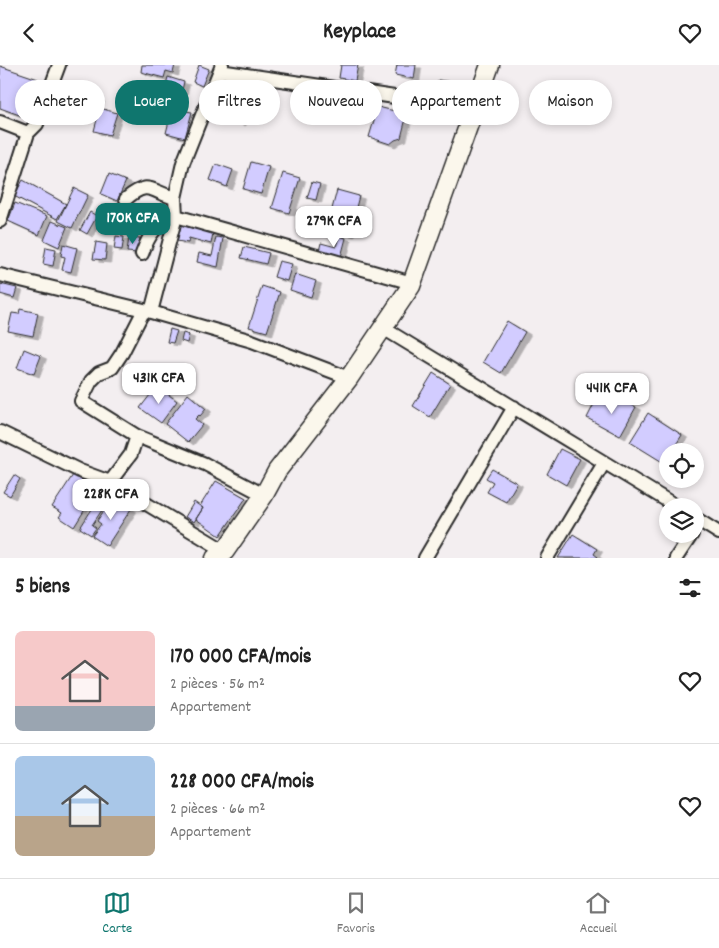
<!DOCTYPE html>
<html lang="fr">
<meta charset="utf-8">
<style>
body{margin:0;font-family:Dekko,sans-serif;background:#f2f2f2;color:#222;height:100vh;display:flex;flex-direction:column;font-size:19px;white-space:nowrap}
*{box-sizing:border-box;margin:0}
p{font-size:16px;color:#767676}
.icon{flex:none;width:28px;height:28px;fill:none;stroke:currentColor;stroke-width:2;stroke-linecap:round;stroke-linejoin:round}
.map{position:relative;height:493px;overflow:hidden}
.details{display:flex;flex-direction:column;background:#fff;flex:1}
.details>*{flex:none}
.guide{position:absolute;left:15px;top:15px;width:690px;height:45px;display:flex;gap:10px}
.fabs{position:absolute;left:659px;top:378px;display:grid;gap:10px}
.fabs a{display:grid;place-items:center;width:45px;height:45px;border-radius:50%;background:#fff;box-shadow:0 2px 8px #0003;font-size:25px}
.price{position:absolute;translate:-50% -42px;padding:0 11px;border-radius:10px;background:#fff;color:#222;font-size:16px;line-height:32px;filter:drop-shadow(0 1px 2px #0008)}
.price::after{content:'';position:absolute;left:50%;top:30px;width:15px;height:11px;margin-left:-8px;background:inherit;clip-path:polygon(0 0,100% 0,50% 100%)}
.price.on{background:#0f766e;color:#fff}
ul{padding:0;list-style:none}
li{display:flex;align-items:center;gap:15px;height:125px;padding:0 15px}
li+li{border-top:1px solid #e0e0e0}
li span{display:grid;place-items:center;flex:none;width:140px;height:100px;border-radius:8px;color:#555}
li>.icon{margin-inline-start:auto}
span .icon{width:60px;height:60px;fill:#fffc;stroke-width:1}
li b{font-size:21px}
h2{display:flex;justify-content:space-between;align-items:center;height:60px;padding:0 15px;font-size:21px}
.pill{padding:0 18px;border-radius:22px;background:#fff;box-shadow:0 2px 8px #0003;font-size:18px;line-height:45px}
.pill.on{background:#0f766e;color:#fff}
header{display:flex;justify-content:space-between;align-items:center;height:65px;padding:0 15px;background:#fff;font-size:22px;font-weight:700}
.tab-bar{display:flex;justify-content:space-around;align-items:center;height:70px;border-top:1px solid #e0e0e0;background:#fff;font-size:14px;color:#767676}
.tab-bar a{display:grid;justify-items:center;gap:2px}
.tab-bar .on{color:#0f766e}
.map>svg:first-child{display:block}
</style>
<header><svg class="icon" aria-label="back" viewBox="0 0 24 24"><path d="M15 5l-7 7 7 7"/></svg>Keyplace<svg class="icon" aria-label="heart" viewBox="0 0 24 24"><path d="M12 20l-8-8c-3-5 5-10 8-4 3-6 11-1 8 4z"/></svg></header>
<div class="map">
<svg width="719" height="493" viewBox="0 0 719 493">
<defs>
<filter id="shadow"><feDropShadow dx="5.5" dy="3" stdDeviation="0" flood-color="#0004"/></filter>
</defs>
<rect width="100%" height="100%" fill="#f3eef0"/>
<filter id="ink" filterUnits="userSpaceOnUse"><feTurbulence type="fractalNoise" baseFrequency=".02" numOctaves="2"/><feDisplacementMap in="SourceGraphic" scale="10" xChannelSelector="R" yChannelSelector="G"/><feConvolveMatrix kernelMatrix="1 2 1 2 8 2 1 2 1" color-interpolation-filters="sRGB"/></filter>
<g filter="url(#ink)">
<path fill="#d2ccff" stroke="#2b2b2b" filter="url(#shadow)" d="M 142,0 L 175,0 L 173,8 L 166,6 L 164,13 L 141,7 Z
M 199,0 L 209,4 L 202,21 L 193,17 Z
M 341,0 L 358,0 L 355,16 L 339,13 Z
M 397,0 L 416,0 L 414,14 L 395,10 Z
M 0,1 L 38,14 L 25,52 L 0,43 Z
M 168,12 L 184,17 L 178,40 L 162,35 Z
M 438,15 L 475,20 L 473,33 L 436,28 Z
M 66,23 L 99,34 L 96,42 L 63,31 Z
M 225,27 L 249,36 L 240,58 L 217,49 Z
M 62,33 L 77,39 L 73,48 L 59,42 Z
M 163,40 L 169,42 L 165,56 L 159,54 Z
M 378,42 L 407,49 L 401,73 L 395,75 L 390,79 L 369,72 Z
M 100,43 L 117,48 L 110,70 L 94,66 Z
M 172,44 L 192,47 L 185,73 L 166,68 Z
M 251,97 L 269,102 L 261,129 L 243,124 Z
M 216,99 L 233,105 L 227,122 L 210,115 Z
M 283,108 L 300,113 L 289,148 L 272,143 Z
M 109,109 L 126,116 L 117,136 L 101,129 Z
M 23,115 L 66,139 L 57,154 L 14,131 Z
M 312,117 L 320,119 L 316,135 L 307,133 Z
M 74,123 L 88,130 L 72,163 L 58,156 Z
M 337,125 L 359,131 L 349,169 L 327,163 Z
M 15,138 L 47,151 L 39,170 L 8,156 Z
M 119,144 L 131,144 L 131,161 L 119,161 Z
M 90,147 L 97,151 L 87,169 L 80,165 Z
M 52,156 L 67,162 L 59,182 L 44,175 Z
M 181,160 L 213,168 L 211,179 L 189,173 L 188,178 L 177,176 Z
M 116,171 L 124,172 L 122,185 L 114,184 Z
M 339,171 L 346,173 L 341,192 L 319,186 L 321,178 L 336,182 Z
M 129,172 L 140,173 L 137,188 L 127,187 Z
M 216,172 L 223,173 L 218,202 L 197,197 L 199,188 L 212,191 Z
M 96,177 L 107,179 L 105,195 L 93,194 Z
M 63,179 L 77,183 L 71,207 L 62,205 L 65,192 L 61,191 Z
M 46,182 L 56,184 L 53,201 L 43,199 Z
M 244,182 L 269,188 L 266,199 L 241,193 Z
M 279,196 L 292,199 L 287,216 L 274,212 Z
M 295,209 L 316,216 L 311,232 L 290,225 Z
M 0,219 L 17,223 L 14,233 L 0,229 Z
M 262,221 L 280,227 L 267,267 L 249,262 Z
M 20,244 L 38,248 L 33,271 L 8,266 L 12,248 L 19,249 Z
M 507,256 L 525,267 L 501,308 L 483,297 Z
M 170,264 L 177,266 L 173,278 L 167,277 Z
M 183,268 L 189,270 L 187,278 L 181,276 Z
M 24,284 L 41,291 L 34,309 L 17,303 Z
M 433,308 L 450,319 L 430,352 L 413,341 Z
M 157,321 L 177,336 L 161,358 L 140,343 Z
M 188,329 L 206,344 L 200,351 L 199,350 L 195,354 L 202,360 L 188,377 L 165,359 Z
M 597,333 L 614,342 L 619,333 L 636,342 L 620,371 L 587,353 Z
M 648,348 L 682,370 L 672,386 L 668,386 L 668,393 L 664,398 L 630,377 Z
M 560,384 L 580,394 L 566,420 L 547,409 Z
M 492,404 L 517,418 L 506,437 L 487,427 L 493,417 L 486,413 Z
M 14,410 L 20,414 L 10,431 L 3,427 Z
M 73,410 L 83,416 L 76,426 L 83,431 L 89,421 L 95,424 L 82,444 L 84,446 L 74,462 L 59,452 L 62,448 L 52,442 Z
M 216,416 L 246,433 L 220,471 L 196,454 L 203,443 L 200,441 Z
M 104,425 L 112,430 L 92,460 L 96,463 L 91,470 L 80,463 Z
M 113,432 L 131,444 L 107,481 L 92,471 L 101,459 L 97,456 Z
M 194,437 L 203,443 L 194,457 L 185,452 Z
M 573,469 L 597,484 L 594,489 L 598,492 L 597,493 L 558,493 Z"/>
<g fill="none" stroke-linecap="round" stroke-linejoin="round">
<g stroke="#2b2b2b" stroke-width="16">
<path id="street" d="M 220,6 L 475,44
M 0,57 L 28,68
M 126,134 C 149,114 151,127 175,133
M 0,156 L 28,68 L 37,59 L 59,0
M 142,189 C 150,167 155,161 176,151 L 412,218
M 0,210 L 144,245 L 252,276 L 349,313
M 144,245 L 122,288 L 112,303 L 99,308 L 91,316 L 81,336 L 137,371 L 205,399 L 264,430
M 151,247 L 176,151 L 175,133 L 183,98 L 222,0
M 383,263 L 676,441
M 0,367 L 80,406 L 110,417 L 225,486
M 110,417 L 131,389 L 137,371
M 695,453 L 719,468
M 425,493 L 514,342
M 547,493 L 604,398
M 676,493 L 692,469"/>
</g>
<g stroke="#2b2b2b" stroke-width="21">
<path id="secondary" d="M 215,493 L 225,486 L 264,430 L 277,406 L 349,313 L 411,221 L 490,0"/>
</g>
<use href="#street" stroke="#fbf7ec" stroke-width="12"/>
<use href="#secondary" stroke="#fbf7ec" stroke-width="18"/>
</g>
</g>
</svg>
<div class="fabs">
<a><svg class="icon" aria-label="locate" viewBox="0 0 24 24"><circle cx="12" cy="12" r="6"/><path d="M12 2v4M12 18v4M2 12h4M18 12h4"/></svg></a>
<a><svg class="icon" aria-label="layers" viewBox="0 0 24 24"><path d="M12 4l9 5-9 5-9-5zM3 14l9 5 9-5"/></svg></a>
</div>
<b class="price on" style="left:133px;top:180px">170K CFA</b>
<b class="price" style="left:334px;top:183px">279K CFA</b>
<b class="price" style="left:159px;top:340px">431K CFA</b>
<b class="price" style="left:612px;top:350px">441K CFA</b>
<b class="price" style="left:111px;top:456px">228K CFA</b>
<div class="guide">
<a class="pill">Acheter</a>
<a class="pill on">Louer</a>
<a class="pill">Filtres</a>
<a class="pill">Nouveau</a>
<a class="pill">Appartement</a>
<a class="pill">Maison</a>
</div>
</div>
<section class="details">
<h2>5 biens<svg class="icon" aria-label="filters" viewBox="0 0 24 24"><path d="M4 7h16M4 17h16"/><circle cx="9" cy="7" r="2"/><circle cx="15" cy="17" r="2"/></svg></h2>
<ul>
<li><span style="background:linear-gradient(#f6c9c9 75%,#9aa5b1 0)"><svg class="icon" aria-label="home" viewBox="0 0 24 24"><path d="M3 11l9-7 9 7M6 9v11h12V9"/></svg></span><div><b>170 000 CFA/mois</b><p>2 pièces · 56 m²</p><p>Appartement</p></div><svg class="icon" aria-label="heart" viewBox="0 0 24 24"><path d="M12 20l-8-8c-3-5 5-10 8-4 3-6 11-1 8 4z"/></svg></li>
<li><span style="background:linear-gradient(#a9c7e8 60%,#b9a48a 0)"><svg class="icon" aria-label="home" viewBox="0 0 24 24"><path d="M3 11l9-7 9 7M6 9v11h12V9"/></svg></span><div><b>228 000 CFA/mois</b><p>2 pièces · 66 m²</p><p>Appartement</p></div><svg class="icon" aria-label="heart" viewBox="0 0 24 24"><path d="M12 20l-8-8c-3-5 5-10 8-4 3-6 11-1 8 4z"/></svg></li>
</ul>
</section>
<nav class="tab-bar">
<a class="on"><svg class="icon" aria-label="map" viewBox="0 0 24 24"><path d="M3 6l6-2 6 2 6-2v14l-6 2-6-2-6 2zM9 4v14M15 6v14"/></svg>Carte</a>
<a><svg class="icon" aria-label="saved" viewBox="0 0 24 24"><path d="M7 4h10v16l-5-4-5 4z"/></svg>Favoris</a>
<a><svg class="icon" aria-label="home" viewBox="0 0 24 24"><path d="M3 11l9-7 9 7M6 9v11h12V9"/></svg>Accueil</a>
</nav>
